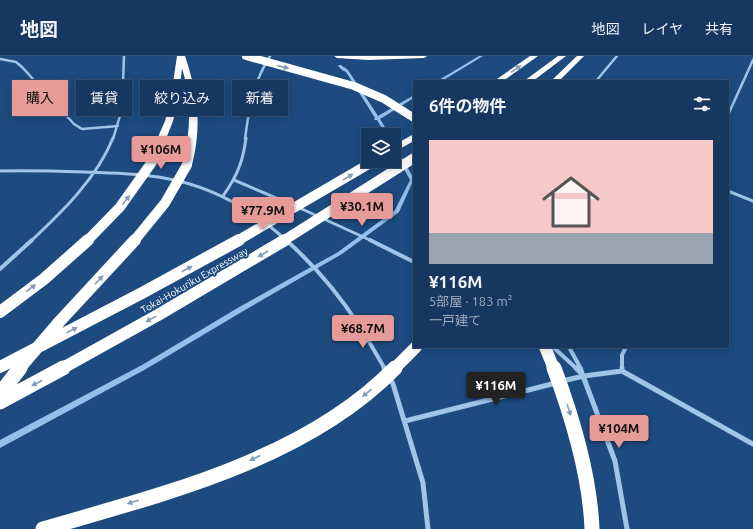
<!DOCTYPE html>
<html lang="ja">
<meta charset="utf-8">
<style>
body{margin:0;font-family:Ubuntu,"Noto Sans JP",sans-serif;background:#1f3f66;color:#f1f3f6;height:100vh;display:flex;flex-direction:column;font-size:15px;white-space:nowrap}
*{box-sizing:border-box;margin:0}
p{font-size:13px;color:#9eacbd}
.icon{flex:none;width:22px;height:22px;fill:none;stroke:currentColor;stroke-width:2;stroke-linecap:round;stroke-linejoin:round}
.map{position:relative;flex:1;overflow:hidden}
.sheet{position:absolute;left:413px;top:24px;width:316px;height:268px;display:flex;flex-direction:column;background:#163860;border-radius:0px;box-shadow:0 2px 10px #0003,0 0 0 1px #355275}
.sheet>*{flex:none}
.top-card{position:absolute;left:12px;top:24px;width:341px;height:36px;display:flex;gap:8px}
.tools{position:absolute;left:361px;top:72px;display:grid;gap:8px}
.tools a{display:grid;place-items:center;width:40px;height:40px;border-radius:0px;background:#163860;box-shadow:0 2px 10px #0003,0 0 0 1px #355275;font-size:20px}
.price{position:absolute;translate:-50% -34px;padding:0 9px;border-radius:4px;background:#e69b98;color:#111;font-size:13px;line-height:26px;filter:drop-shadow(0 1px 2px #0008)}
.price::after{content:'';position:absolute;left:50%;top:24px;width:12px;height:9px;margin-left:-6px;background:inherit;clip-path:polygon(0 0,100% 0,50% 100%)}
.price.current{background:#222;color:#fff}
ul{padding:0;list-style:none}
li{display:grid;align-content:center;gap:8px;height:212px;padding:0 16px}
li+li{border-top:1px solid #355275}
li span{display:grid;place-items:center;height:124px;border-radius:0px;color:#555}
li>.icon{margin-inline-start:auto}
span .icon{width:72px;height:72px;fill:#fffc;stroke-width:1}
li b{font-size:17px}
h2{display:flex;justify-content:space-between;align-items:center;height:48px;padding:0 16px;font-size:17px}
.pill{padding:0 14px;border-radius:0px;background:#163860;box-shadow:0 2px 10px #0003,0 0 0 1px #355275;font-size:14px;line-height:36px}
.pill.current{background:#e69b98;color:#111}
header{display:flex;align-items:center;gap:24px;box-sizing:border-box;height:56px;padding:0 20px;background:#163860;border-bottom:1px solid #355275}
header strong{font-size:19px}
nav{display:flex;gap:22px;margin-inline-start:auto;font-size:14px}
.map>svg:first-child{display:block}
</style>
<header>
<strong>地図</strong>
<nav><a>地図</a><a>レイヤ</a><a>共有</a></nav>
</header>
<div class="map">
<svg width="753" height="473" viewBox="0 0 753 473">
<rect width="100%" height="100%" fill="#1d4b80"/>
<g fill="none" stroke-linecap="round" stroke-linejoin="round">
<path fill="#94bfeb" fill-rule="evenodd" d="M 479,0 L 483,0 L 442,25 L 437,25 Z
M 339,9 L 341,9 L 348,14 L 378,60 L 414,39 L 414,42 L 380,63 L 390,79 L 386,79 L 377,64 L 375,64 L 374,63 L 375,62 L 346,16 L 342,14 L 338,10 Z
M 394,90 L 396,91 L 414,123 L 399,156 L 342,198 L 245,254 L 146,313 L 0,392 L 0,384 L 142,309 L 241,250 L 338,196 L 395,154 L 410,124 L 394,95 Z"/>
<path stroke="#a1c4e9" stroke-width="2.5" d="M 0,3 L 16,6 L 22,11 L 74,68 L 82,73 L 118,70
M 596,25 L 617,0
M 728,59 L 753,4
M 113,83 L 122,53 L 124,0
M 245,83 C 249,52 253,27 270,0"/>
<path stroke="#a1c4e9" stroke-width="3" d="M 0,115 C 28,114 57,115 85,116 C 112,117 138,117 164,122 C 211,130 253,154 287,185
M 234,124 L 302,153 L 372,185
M 728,135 L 753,145
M 223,140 C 237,120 243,106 246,82
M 31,185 C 62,156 97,122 113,82"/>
<path stroke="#a1c4e9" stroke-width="4" d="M 286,184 C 314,209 338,237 358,268 C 368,283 376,298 385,313
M 370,184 L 414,206
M 0,213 L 32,184
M 553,291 L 577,313
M 569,291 L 581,313
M 622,313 L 622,299 L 626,291"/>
<path stroke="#a1c4e9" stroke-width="5" d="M 384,312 L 386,315
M 576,312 L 582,318
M 580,312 L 615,405 L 627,473
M 622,312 L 622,315
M 389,321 L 393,328 L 423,427 L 428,473
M 562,325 L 584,320 L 622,315 L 753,388
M 405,365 L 556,327"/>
<path fill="#fff" fill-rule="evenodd" d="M 177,0 L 185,0 C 198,39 202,69 192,109 L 187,112 L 182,109 C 191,76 192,45 182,12 L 178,47 L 173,65 L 157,106 L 152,109 L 147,106 L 165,65 L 170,47 Z
M 334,0 L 427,0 L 424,2 L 368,4 L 337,2 Z
M 530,0 L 538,0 L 503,25 L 494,25 Z
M 558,0 L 566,0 L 533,25 L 524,25 Z
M 577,0 L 584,0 L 559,25 L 551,25 Z
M 414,78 L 414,85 L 394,96 L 394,89 Z"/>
<path stroke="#fff" stroke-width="8" d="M 246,0 L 354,30 L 384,43 L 414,62"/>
<path stroke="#fff" stroke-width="10" d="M 87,185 L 120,151 L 152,106
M 134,185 L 165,147 L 187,109
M 237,185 L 374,105
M 283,185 L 414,102"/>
<path stroke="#fff" stroke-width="12" d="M 0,256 L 44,223 L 88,184
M 545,291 L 554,313
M 0,311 L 142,237 L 239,184
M 19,313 L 60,265 L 135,184
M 61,313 L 158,259 L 285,184
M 394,313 L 416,291"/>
<path stroke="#fff" stroke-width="15" d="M 554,312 C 573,363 590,419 592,473
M 0,338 L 20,312
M 0,346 L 63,312
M 43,473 C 163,438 305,404 395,312"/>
</g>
<defs><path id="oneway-solid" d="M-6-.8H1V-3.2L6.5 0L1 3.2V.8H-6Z"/></defs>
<g fill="#839cb9">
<use href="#oneway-solid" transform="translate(283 11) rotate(14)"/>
<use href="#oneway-solid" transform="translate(516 13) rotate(-34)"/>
<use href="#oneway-solid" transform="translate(348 121) rotate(-31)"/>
<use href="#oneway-solid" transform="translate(126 144) rotate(-52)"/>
<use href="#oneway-solid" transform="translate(263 198) rotate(150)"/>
<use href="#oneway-solid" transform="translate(187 213) rotate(-28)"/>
<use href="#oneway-solid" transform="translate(99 224) rotate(-46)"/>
<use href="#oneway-solid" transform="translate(31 232) rotate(-36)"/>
<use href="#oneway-solid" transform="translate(151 263) rotate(151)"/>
<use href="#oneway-solid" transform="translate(72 274) rotate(-27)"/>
<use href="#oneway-solid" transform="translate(37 327) rotate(153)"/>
<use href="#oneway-solid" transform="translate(367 337) rotate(141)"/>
<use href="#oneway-solid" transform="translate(569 354) rotate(72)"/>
<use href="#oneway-solid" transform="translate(255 402) rotate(156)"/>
<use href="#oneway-solid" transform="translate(133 446) rotate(162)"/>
</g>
<g text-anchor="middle" stroke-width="3.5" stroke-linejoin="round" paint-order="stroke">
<g font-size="10" fill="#fff" stroke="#1d4b80">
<text transform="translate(194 224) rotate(-30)" y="4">Tokai-Hokuriku Expressway</text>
</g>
</g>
</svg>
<div class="tools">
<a><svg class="icon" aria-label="layers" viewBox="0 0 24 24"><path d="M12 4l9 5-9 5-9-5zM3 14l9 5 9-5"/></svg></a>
</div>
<b class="price" style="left:161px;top:114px">¥106M</b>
<b class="price" style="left:362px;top:171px">¥30.1M</b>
<b class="price" style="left:263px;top:175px">¥77.9M</b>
<b class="price" style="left:363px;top:293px">¥68.7M</b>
<b class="price current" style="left:496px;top:350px">¥116M</b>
<b class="price" style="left:619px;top:393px">¥104M</b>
<div class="top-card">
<a class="pill current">購入</a>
<a class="pill">賃貸</a>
<a class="pill">絞り込み</a>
<a class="pill">新着</a>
</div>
<section class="sheet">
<h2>6件の物件<svg class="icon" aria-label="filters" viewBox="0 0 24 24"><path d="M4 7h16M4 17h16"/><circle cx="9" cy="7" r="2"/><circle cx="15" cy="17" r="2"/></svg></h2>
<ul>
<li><span style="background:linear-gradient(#f6c9c9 75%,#9aa5b1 0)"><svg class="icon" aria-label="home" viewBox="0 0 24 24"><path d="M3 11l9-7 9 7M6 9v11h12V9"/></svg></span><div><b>¥116M</b><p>5部屋 · 183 m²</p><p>一戸建て</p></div></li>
</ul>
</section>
</div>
